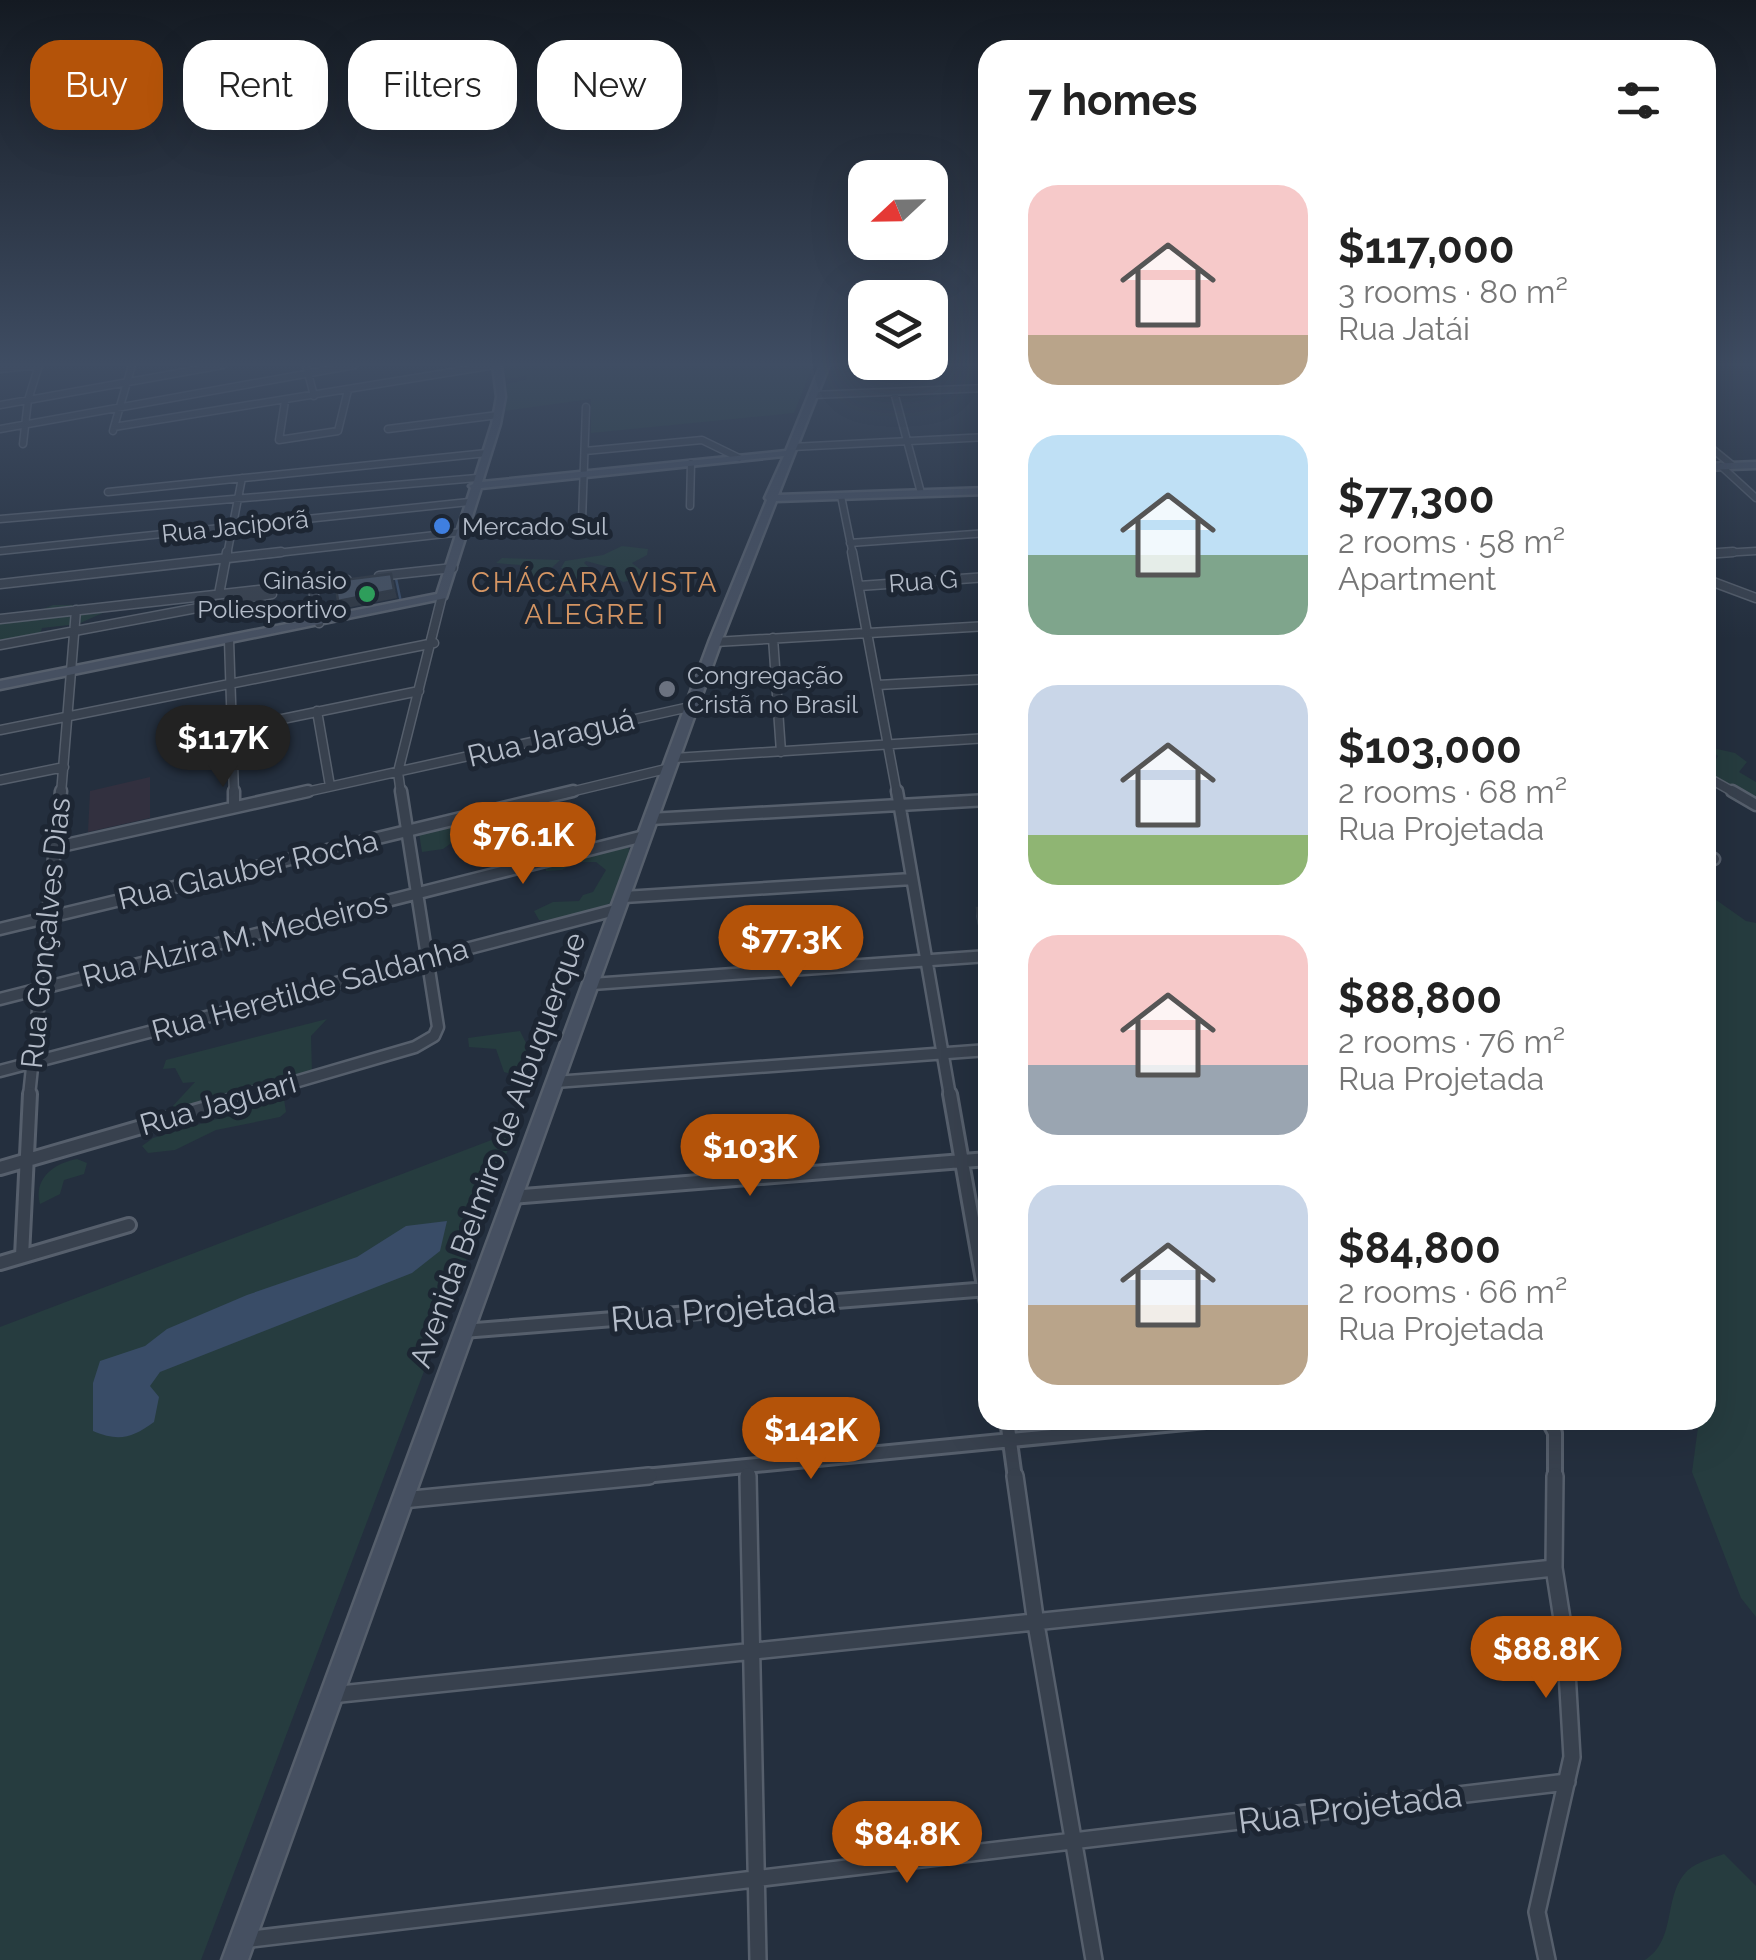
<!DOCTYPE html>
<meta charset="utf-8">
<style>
body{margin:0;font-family:Raleway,sans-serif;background:#f2f2f2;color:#222;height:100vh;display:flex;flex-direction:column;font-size:38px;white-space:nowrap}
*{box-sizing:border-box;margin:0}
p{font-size:32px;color:#767676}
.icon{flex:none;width:55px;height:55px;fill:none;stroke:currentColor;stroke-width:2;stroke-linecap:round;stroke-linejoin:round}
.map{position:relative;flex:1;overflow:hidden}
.sheet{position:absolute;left:978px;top:40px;width:738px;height:1390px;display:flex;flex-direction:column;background:#fff;border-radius:30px;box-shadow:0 10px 40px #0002}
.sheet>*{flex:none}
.banner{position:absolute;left:30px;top:40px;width:798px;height:90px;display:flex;gap:20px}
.needle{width:65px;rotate:248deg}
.buttons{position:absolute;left:848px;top:160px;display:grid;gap:20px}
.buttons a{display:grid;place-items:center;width:100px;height:100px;border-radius:20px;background:#fff;box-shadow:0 10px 40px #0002;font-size:50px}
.price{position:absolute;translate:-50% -85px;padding:0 22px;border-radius:35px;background:#b45309;color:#fff;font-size:32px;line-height:65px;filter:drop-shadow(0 2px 5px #0008)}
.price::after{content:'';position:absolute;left:50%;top:60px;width:30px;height:22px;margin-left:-15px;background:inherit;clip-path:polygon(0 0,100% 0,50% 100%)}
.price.selected{background:#222;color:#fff}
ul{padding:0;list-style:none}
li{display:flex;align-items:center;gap:30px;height:250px;padding:0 50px}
li span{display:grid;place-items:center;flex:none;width:280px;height:200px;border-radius:30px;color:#555}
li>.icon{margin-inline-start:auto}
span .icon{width:120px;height:120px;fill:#fffc;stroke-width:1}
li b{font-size:42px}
h2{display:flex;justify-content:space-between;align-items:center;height:120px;padding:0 50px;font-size:42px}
.pill{padding:0 35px;border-radius:30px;background:#fff;box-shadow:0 10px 40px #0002;font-size:35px;line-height:90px}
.pill.selected{background:#b45309;color:#fff}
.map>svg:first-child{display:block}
</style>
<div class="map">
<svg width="1756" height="1960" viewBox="0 0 1756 1960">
<rect width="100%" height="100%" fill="#242f3e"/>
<path fill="#32303f" d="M 150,777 L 150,818 L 88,832 L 90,791 Z"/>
<path fill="#263c3f" d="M 503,365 L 813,365 L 794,413 L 591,433 L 591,399 L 505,411 L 507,384 L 528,379 L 526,376 L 507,379 Z
M 622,546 L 648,549 L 647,555 L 632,563 L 642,571 L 639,579 L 623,582 L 615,577 L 616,569 L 586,561 L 584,563 L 605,582 C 589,589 577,602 560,590 L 557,578 L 573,573 L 561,568 L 565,561 L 603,555 Z
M 502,558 L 560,560 L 542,577 L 545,585 L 535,589 L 522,581 L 520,565 L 496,563 Z
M 53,605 L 101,605 L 107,611 L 78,624 L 42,628 L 40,634 L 0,642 L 0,619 L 24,617 Z
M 1717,749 L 1735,753 L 1747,762 L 1739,772 L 1756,782 L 1756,799 L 1749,799 L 1713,777 L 1716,773 L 1713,764 L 1718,756 L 1711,751 Z
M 470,821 L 472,828 L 443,849 L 422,852 L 419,833 Z
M 615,837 L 626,837 L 629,850 L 634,852 L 613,902 L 567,920 L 539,920 L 534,911 L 553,902 L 579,901 L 583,895 L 593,892 L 606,870 L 596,862 L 575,862 L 562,870 L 546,871 L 545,864 Z
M 1705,892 L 1746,921 L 1756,923 L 1756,1617 L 1741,1598 L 1692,1472 L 1699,1420 L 1705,1420 Z
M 327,1019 L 311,1036 L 312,1073 L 179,1113 L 171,1108 L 195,1082 L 183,1083 L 175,1068 L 163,1069 L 166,1060 Z
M 520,1031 L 526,1043 L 526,1063 L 515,1075 L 504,1072 L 496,1049 L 469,1047 L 468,1038 Z
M 284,1099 L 286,1112 L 280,1117 L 216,1130 L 175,1150 L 148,1153 L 142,1146 L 153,1138 Z
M 515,1131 L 201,1960 L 0,1960 L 0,1327 Z
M 77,1159 L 87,1163 L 84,1174 L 64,1180 L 60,1194 L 40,1204 C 33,1179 54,1163 77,1159 Z
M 1724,1854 L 1756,1886 L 1756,1960 L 1645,1960 C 1678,1939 1662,1895 1688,1870 C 1697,1862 1713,1858 1724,1854 Z"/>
<path fill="#394c67" d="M 447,1221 L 440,1251 L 412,1273 L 160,1372 L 150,1386 L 159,1397 L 154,1422 C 132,1438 119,1442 93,1431 L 93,1383 L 100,1361 L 145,1346 L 167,1329 L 247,1295 L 357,1257 L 406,1226 Z"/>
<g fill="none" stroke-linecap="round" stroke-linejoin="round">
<path stroke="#394c67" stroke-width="2.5" d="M 395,574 L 402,607"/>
<g stroke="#565f6c" stroke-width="9">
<path id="street-far4" d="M 306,365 L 314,396
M 0,369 L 39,365
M 894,392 L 921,493
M 812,395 L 988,388
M 285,401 L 279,440 L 338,431 L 348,390
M 0,405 L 223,365
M 114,427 L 132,365
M 0,429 L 355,365
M 388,429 L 498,415
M 113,431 L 114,427 L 495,365
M 1705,443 L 1732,465
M 23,444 L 28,400 L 39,365
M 792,447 L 988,437
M 585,451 L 702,440 L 739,458
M 1721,466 L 1756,498
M 108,492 L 487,453
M 841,496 L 853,555
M 690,506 L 691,463
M 0,519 L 477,478
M 582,521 L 586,407
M 850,543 L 988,533
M 0,551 L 469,502
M 1705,554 L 1756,551
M 227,555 L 242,478
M 259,555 L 462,532"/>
</g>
<g stroke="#565f6c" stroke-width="11">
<path id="street-far3" d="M 852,552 L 897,794
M 1705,554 L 1733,552
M 379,576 L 453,568
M 1705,579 L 1756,598
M 0,584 L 281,552
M 312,584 L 319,623
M 859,586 L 988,577
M 219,594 L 227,552
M 0,619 L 347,580
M 773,638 L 781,752
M 229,640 L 234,794
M 715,642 L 988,626
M 0,645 L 272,594
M 878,685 L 988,679
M 317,711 L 330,786
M 0,730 L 434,643
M 231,734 L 258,724 L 419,691
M 674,758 L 988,738
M 1705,776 L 1737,794
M 0,780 L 64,767
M 61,794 L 76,610
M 297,794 L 694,706
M 401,794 L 398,772 L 442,596
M 562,794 L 670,768"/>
</g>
<g stroke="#565f6c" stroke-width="15">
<path id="street-far2" d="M 234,791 L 234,807
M 897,791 L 950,1096
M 1732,791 L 1756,805
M 650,819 L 988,800
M 57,847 L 308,791
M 1705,854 L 1714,859
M 624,897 L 912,879
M 0,929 L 573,791
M 592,984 L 988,956
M 0,999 L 644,836
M 0,1071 L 619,909
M 555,1082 L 988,1050
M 29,1096 L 61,791
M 247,1096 L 415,1047 L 434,1036 L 438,1027 L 401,791"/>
</g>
<g stroke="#565f6c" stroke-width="18">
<path id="street-far1" d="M 950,1094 L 988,1309
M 0,1168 L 255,1094
M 511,1197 L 988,1159
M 22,1256 L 30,1094
M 0,1263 L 129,1225
M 463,1331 L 988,1289
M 1007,1420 L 1015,1478
M 1548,1420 L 1555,1433 L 1555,1478
M 748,1467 L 748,1478
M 624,1478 L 1216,1420"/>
</g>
<g stroke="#565f6c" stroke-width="20">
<path id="street" d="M 748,1476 L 758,1960
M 1015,1476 L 1036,1624 L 1094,1960
M 402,1500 L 649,1476
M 331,1695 L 1554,1568
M 243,1940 L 1567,1782
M 1547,1960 L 1537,1912 L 1572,1757 L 1565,1638 L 1554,1568 L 1555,1476"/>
</g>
<g stroke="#565f6c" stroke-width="5">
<path id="secondary" d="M 493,365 L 501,365 L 505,397 L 500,424 L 482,482 L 786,451 L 821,365 L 829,365 L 778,495 L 988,488 L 988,494 L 776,501 L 721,642 L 248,1960 L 222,1960 L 709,642 L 767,500 L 765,498 L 784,456 L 481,488 L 446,598 L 0,689 L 0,681 L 437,594 L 471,488 L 469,486 L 473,484 L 492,424 L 497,397 Z
M 1756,462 L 1756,468 L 1705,470 L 1705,464 Z"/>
</g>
<use href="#street-far4" stroke="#38414e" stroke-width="6"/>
<use href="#street-far3" stroke="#38414e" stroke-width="8"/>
<use href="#street-far2" stroke="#38414e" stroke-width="10"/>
<use href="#street-far1" stroke="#38414e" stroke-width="12"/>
<use href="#street" stroke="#38414e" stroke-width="15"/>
<use href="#secondary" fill="#465061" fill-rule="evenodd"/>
</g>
<path fill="#3b4654" d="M 988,436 L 988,457 L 985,457 L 980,444 L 981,437 Z
M 977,908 L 988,908 L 988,930 L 979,931 L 976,916 Z"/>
<path fill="#303945" d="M 391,574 L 397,598 L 341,609 L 338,601 Z"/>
<path fill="#455162" stroke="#303945" stroke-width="2.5" d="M 988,436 L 988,449 L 985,449 L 981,437 Z
M 391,574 L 394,590 L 338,601 L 335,581 Z
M 977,908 L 988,908 L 988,922 L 979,922 Z"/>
<linearGradient id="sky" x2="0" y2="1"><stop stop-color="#141a22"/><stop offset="0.57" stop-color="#3f4d63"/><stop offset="1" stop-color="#3f4d63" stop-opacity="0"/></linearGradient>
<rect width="1756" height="639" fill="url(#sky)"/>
<circle fill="#3f7fe0" stroke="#1d2633" stroke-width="4" cx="442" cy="526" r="10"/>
<circle fill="#2e9e5b" stroke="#1d2633" stroke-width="4" cx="367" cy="594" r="10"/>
<circle fill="#6b7280" stroke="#1d2633" stroke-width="4" cx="667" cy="689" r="10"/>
<g text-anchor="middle" stroke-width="10" stroke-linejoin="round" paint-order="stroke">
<g font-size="25" fill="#b4bcc9" stroke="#1d2633">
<text transform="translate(235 526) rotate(-6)" y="9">Rua Jaciporã</text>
<text transform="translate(923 581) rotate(-4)" y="9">Rua G</text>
</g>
<g font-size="25" fill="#b4bcc9" stroke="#1d2633" text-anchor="start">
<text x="462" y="535">Mercado Sul</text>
<text x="347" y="589" text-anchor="end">Ginásio<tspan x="347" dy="29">Poliesportivo</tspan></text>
<text x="687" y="684">Congregação<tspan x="687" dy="29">Cristã no Brasil</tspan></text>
</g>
<g font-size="28" letter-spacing="2.5" fill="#d59563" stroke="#1d2633">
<text x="595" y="592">CHÁCARA VISTA<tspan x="595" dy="32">ALEGRE I</tspan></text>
</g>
<g font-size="30" fill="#b4bcc9" stroke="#1d2633">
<text transform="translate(551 738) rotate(-13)" y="10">Rua Jaraguá</text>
<text transform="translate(248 870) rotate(-13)" y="10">Rua Glauber Rocha</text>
<text transform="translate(46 933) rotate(-84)" y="10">Rua Gonçalves Dias</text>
<text transform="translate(235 940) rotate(-14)" y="10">Rua Alzira M. Medeiros</text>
<text transform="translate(310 990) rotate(-15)" y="10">Rua Heretilde Saldanha</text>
<text transform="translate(218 1104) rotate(-16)" y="10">Rua Jaguari</text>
<text transform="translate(498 1150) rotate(-70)" y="10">Avenida Belmiro de Albuquerque</text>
</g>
<g font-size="35" fill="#b4bcc9" stroke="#1d2633">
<text transform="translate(723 1310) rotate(-5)" y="12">Rua Projetada</text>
<text transform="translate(1350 1808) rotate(-7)" y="12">Rua Projetada</text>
</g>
</g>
</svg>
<div class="buttons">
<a><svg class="needle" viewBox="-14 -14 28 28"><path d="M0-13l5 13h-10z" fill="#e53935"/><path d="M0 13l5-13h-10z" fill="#767676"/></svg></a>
<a><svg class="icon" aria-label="layers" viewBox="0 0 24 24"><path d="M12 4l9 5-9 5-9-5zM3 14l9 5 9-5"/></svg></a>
</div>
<b class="price selected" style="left:223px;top:790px">$117K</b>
<b class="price" style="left:523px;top:887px">$76.1K</b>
<b class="price" style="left:791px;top:990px">$77.3K</b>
<b class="price" style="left:750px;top:1199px">$103K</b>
<b class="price" style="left:811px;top:1482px">$142K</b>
<b class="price" style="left:1546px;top:1701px">$88.8K</b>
<b class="price" style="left:907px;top:1886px">$84.8K</b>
<div class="banner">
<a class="pill selected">Buy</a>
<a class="pill">Rent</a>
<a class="pill">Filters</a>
<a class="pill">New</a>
</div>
<section class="sheet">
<h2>7 homes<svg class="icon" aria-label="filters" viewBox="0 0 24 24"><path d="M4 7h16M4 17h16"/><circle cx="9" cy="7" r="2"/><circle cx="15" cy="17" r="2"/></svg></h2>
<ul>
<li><span style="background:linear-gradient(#f6c9c9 75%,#b9a48a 0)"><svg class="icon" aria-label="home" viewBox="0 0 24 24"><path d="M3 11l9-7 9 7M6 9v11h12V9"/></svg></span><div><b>$117,000</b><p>3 rooms · 80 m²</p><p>Rua Jatái</p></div></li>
<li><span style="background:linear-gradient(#bfe0f5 60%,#7fa58c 0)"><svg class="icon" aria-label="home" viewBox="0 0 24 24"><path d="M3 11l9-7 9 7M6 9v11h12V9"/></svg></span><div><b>$77,300</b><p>2 rooms · 58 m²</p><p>Apartment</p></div></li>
<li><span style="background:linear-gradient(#c9d6e8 75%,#8fb573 0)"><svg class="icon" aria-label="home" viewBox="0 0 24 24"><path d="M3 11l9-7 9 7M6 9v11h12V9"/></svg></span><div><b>$103,000</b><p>2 rooms · 68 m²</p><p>Rua Projetada</p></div></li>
<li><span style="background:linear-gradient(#f6c9c9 65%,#9aa5b1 0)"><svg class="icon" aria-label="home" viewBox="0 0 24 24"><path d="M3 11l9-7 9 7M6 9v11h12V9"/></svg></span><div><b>$88,800</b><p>2 rooms · 76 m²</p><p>Rua Projetada</p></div></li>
<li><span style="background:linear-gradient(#c9d6e8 60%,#b9a48a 0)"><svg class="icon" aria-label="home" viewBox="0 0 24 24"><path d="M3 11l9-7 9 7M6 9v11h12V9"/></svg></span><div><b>$84,800</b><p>2 rooms · 66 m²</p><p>Rua Projetada</p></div></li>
</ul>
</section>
</div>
